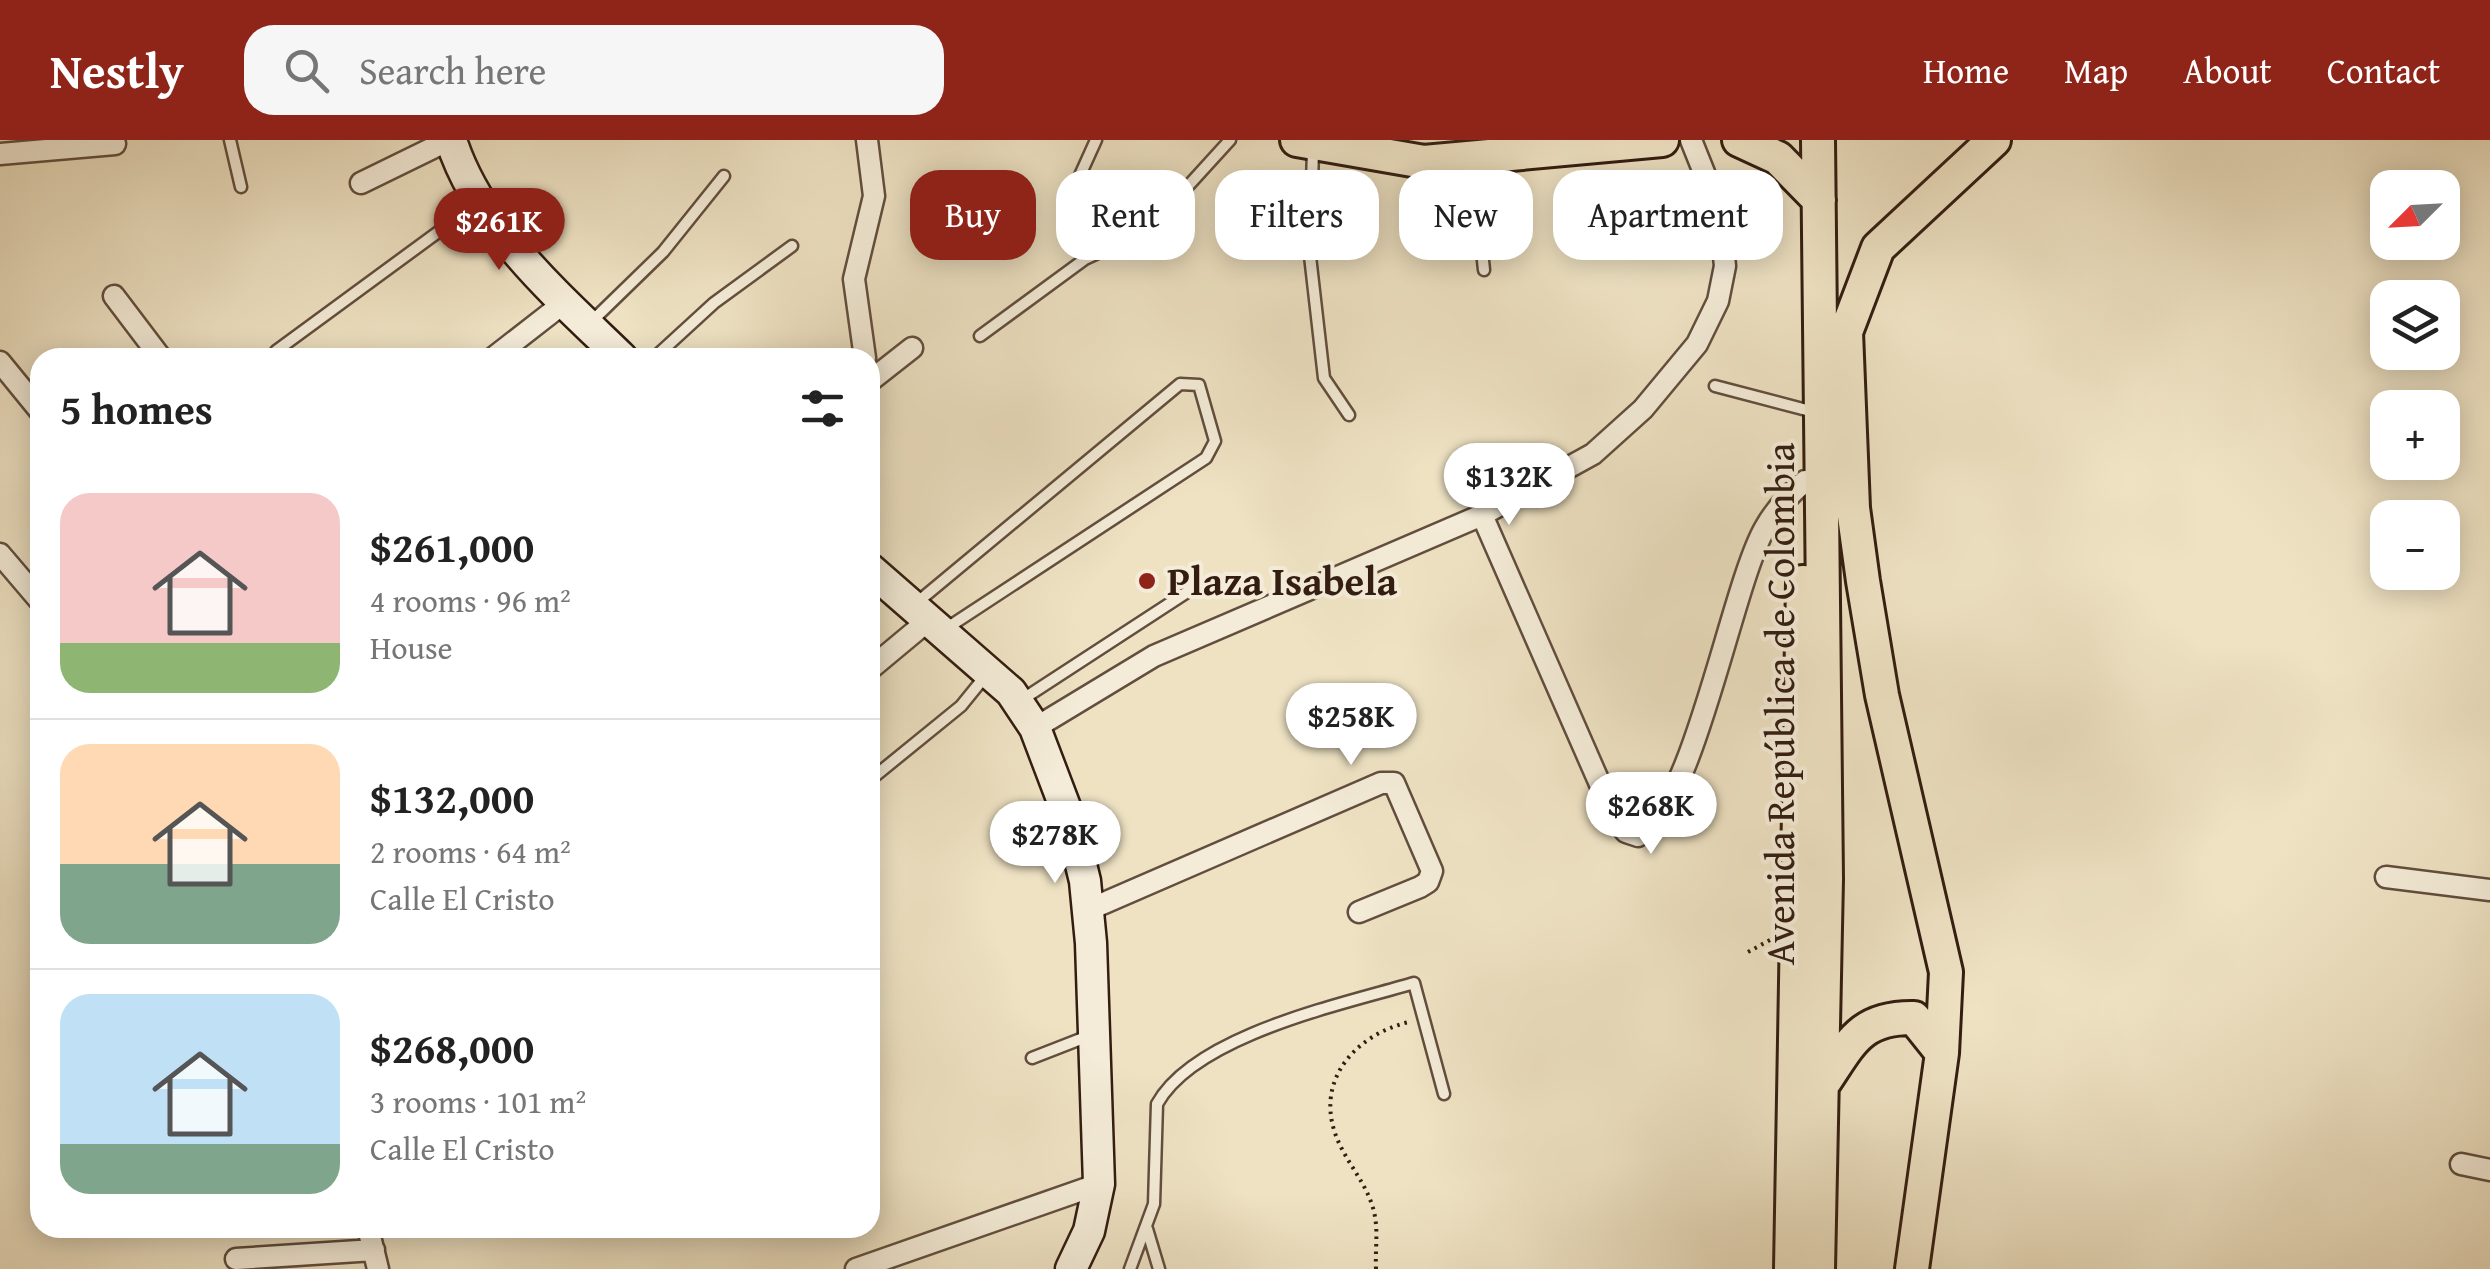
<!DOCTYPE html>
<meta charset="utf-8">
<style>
body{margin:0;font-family:"Gentium Book Plus",serif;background:#f6f6f6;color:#222;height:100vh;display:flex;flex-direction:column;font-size:38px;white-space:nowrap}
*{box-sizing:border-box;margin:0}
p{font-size:32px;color:#767676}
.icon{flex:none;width:55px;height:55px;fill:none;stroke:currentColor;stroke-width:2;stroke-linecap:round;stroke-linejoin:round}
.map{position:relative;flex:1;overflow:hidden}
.side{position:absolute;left:30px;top:208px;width:850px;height:890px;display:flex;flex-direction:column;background:#fff;border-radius:30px;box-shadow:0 5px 25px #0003}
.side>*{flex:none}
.top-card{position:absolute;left:910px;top:30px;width:950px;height:90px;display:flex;gap:20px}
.needle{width:65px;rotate:246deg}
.buttons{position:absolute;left:2370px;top:30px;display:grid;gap:20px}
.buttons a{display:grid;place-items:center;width:90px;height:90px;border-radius:20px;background:#fff;box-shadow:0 5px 25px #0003;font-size:50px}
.price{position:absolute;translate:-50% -85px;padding:0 22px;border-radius:35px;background:#fff;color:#222;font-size:32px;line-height:65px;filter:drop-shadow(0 2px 5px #0008)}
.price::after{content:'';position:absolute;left:50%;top:60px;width:30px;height:22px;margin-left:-15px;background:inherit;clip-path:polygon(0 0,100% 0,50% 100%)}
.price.active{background:#8f2418;color:#fff}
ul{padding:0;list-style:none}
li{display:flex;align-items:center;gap:30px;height:250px;padding:0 30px}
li+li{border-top:2px solid #e0e0e0}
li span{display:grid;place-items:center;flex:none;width:280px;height:200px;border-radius:30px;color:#555}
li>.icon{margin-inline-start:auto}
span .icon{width:120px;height:120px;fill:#fffc;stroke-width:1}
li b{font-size:42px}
h2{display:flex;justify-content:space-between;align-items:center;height:120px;padding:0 30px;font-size:42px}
.chip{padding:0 35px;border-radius:30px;background:#fff;box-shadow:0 5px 25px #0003;font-size:35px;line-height:90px}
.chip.active{background:#8f2418;color:#fff}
header{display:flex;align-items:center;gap:60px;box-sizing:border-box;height:140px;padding:0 50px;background:#8f2418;color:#fff}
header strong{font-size:48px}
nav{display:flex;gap:55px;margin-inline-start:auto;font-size:35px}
.search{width:700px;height:90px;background:#f6f6f6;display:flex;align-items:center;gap:25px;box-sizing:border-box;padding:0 35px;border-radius:30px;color:#767676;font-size:38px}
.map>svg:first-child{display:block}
</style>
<header>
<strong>Nestly</strong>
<div class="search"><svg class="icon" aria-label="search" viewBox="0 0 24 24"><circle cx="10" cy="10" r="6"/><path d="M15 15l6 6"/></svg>Search here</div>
<nav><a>Home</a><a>Map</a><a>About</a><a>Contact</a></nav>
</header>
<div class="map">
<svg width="2490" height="1129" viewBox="0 0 2490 1129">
<rect width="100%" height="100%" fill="#eee2c3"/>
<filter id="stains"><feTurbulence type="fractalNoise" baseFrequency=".002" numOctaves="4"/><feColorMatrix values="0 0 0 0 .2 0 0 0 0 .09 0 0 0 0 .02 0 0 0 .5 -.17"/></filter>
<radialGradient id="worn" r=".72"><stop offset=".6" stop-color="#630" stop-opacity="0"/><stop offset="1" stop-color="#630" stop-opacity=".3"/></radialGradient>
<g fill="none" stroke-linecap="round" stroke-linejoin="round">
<g stroke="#624e3e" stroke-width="15">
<path id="service" d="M 230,0 L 241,47
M 1313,9 L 1310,116 L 1324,238 L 1349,275
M 1473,25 L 1484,130
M 1067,90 L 1077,42 L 1096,0
M 589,184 L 663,112 L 724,36
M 980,196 L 1085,119 L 1148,90 L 1230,0
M 276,211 L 475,65
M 654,218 L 714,163 L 792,106
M 1715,246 L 1818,273
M 914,465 L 1180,244 L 1199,245 L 1215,301 L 1206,318 L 947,488
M 1023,559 L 1195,447
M 870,640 L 961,566 L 987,534
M 1032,918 L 1091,895
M 1147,1089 L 1159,1129
M 1130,1129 L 1154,1064 L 1157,964 C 1195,895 1343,864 1414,843 L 1444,954"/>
</g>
<g stroke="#624e3e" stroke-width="25">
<path id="minor" d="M 0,14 L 115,4
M 361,43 L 449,0
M 114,156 L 161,218
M 493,218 L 565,162
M 865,218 L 854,139 L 874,56 L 867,0
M 0,222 L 40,271
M 870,241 L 912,208
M 1482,375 L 1614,676 L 1626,692 L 1638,696 C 1694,669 1731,447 1765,388 C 1775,370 1790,354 1805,341
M 0,414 L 40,461
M 870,529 L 930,479
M 1035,588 L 1154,516 L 1482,375 L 1593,314 L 1643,269 L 1697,204 L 1718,161 L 1725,126 L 1722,97 L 1711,50 L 1691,0
M 2386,737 L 2490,750
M 1088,770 L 1381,643 L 1394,643 L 1432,731 L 1428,742 L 1420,747 L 1359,772
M 2461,1024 L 2490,1030
M 368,1088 L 378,1129
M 236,1119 L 374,1110
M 856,1129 L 1099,1044"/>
</g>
<g stroke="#331d11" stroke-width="35">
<path id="secondary" d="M 451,0 C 479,88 557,155 622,218
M 870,429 L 1011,552 L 1035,588 L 1070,680 L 1085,741 L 1091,803 L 1099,1044 L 1089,1091 L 1071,1129"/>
</g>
<g stroke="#331d11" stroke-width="38">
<path id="primary" d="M 1297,0 L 1424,22 L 1662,0
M 1739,0 L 1778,18 L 1819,60
M 1821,947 C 1850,905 1858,877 1914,878 L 1942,913
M 1791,1129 L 1803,442
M 1818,1129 L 1826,739 L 1818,0
M 1912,1129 L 1942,913 L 1946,832 L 1882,555 L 1863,441 L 1853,368 L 1846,192 L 1878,108 L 1994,0"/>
</g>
<path stroke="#331d11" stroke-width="4" stroke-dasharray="2.5 5" stroke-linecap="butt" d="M 1748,812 L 1770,800
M 1376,1129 C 1375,1108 1379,1088 1373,1068 C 1365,1040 1344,1020 1335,993 C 1316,937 1358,894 1409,882"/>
<use href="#service" stroke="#f4ecd8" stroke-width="10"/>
<use href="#minor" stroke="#f4ecd8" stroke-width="20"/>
<use href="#secondary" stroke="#f4ecd8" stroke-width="30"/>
<use href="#primary" stroke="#eee2c3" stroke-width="32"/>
</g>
<circle fill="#8f2418" stroke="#f4ecd8" stroke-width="4" cx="1147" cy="441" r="10"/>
<g text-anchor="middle" stroke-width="8" stroke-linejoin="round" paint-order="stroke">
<g font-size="40" font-weight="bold" fill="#331d11" stroke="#f4ecd8" text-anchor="start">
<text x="1167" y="455">Plaza Isabela</text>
</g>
<g font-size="40" fill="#331d11" stroke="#f4ecd8">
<text transform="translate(1780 564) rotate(-90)" y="14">Avenida República de Colombia</text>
</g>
</g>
<rect width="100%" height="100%" filter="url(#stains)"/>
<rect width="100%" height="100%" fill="url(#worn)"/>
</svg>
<div class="buttons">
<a><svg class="needle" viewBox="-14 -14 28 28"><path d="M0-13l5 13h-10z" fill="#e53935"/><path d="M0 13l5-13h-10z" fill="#767676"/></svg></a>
<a><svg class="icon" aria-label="layers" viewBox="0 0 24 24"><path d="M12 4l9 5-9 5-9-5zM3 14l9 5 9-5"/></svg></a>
<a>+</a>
<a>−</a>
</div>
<b class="price active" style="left:499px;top:133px">$261K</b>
<b class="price" style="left:1509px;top:388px">$132K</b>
<b class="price" style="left:1351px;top:628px">$258K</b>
<b class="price" style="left:1651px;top:717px">$268K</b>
<b class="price" style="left:1055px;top:746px">$278K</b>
<div class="top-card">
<a class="chip active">Buy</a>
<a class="chip">Rent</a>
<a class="chip">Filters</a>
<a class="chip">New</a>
<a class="chip">Apartment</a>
</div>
<section class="side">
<h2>5 homes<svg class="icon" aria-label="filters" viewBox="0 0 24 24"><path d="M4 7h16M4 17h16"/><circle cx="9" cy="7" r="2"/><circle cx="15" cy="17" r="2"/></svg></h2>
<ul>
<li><span style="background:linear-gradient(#f6c9c9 75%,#8fb573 0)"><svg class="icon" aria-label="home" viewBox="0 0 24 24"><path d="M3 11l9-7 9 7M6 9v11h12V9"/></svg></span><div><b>$261,000</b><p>4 rooms · 96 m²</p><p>House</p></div></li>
<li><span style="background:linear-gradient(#ffd9b3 60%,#7fa58c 0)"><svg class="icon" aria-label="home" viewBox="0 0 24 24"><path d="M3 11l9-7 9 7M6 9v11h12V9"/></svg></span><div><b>$132,000</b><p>2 rooms · 64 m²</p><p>Calle El Cristo</p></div></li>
<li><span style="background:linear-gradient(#bfe0f5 75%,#7fa58c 0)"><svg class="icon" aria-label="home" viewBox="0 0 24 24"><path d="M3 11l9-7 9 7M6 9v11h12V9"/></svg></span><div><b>$268,000</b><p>3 rooms · 101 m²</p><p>Calle El Cristo</p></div></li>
</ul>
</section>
</div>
